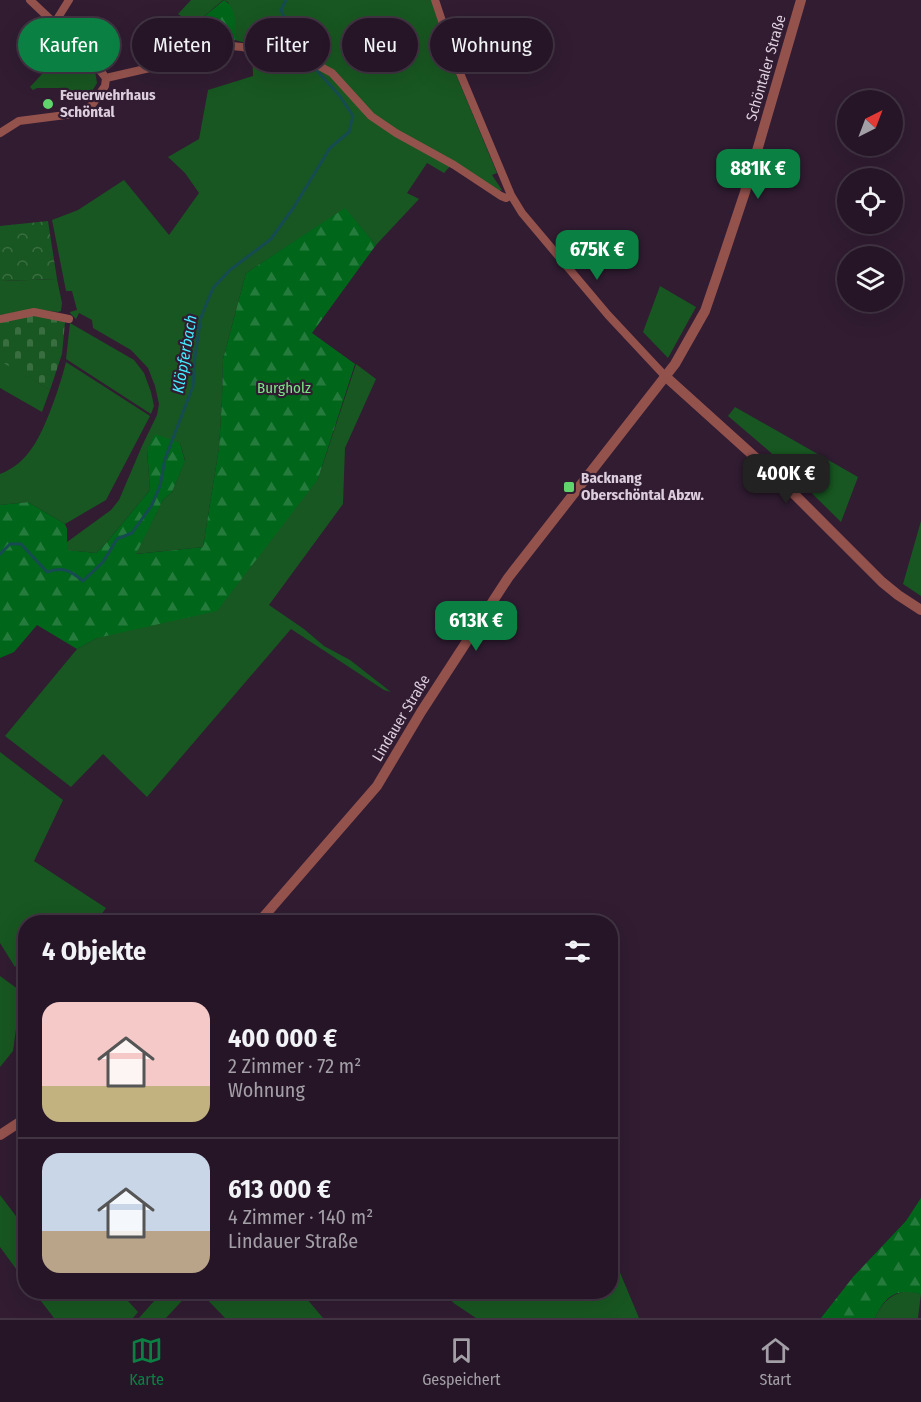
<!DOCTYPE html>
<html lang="de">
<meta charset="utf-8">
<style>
body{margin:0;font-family:"Fira Sans Condensed",sans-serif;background:#312232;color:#f1f3f6;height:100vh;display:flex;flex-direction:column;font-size:22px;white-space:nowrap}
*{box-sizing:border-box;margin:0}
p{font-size:20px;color:#a39fa7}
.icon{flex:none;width:33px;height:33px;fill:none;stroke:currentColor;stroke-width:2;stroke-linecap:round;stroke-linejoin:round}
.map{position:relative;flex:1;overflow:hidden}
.panel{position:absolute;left:18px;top:915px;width:600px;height:384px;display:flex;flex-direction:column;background:#251526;border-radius:24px;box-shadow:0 6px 24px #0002,0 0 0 2px #423443}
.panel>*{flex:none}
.banner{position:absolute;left:18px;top:18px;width:600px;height:54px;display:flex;gap:12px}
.needle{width:39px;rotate:42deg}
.tools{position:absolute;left:837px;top:90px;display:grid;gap:12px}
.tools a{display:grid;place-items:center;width:66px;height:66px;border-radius:50%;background:#251526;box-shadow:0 6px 24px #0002,0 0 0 2px #423443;font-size:30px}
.price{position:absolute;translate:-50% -51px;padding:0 14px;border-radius:12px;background:#0b8043;color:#fff;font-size:20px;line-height:39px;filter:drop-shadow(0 2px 3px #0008)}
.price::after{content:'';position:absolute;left:50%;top:36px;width:18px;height:14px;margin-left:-9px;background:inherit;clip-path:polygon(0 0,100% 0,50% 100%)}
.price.on{background:#222;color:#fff}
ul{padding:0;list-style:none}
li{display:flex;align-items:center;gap:18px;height:150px;padding:0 24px}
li+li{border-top:2px solid #423443}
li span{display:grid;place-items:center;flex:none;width:168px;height:120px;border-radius:18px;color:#555}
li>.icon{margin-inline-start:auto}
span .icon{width:72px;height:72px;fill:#fffc;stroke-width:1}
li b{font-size:26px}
h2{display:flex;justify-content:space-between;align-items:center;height:72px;padding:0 24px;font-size:26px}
.tag{padding:0 21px;border-radius:27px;background:#251526;box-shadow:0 6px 24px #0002,0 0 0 2px #423443;font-size:21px;line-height:54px}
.tag.on{background:#0b8043;color:#fff}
.dock{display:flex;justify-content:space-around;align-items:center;height:84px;border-top:2px solid #423443;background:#251526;font-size:16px;color:#a39fa7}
.dock a{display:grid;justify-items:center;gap:3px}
.dock .on{color:#0b8043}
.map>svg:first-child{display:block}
</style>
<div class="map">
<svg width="921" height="1318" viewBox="0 0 921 1318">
<defs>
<pattern id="forest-firs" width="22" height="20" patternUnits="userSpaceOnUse" patternTransform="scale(1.5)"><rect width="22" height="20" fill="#00661a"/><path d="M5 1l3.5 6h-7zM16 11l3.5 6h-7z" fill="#257b3b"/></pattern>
<pattern id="cemetery-stones" width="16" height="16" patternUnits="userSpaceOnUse" patternTransform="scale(1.5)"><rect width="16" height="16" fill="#185721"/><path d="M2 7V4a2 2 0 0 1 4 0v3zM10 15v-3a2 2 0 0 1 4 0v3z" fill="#396e41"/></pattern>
<pattern id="park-crowns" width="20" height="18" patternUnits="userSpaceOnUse" patternTransform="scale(1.5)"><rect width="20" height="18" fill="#185721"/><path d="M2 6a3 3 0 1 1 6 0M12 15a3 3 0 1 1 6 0" fill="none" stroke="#396e41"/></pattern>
</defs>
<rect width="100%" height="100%" fill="#311c32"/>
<path fill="#185721" d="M 191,0 L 223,0 L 194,25 L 178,14 Z
M 224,0 L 431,0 L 453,67 L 497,173 L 492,175 L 502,190 L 498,191 L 454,162 L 444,173 L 427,163 L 407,193 L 419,199 L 376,245 L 345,209 L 246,273 L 223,359 L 222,400 L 219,448 L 203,547 L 135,554 L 163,500 L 172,492 L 185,460 L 180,443 L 147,450 L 150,490 L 107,542 L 96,553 L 67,550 L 67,542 L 111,510 L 119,500 L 142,446 L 157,415 L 159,404 L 155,386 L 148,368 L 131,350 L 93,328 L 92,320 L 79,313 L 76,319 L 70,313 L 70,312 L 77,310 L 72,291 L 66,291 L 52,220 L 78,210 L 124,180 L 169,235 L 199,193 L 185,173 L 168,157 L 199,139 L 208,90 L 253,76 L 252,45 L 235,40 L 235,24 L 228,2 Z
M 65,49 L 80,64 L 84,60 L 95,71 L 97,83 L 91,93 L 86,96 L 65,88 L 37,88 L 33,90 L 30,87 Z
M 57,279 L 62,303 L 61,311 L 58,312 L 35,309 L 0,315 L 0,281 Z
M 660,286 L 696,307 L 668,358 L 643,332 Z
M 70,323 L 134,360 L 144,373 L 151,392 L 154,406 L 151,414 L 66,359 Z
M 0,360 L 50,390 L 42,412 L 0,388 Z
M 66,362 L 150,416 L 106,500 L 65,524 L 28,502 L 0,505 L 0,474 C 13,469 24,460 32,448 C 45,431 61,383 66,362 Z
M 356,364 L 376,379 L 345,448 L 343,504 L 269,605 L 304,629 L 324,646 L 350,660 L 391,692 L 384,690 L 291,629 L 147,797 L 103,754 L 71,787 L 5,736 L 77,649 L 97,638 L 318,479 Z
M 735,407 L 858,477 L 841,522 L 769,451 L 728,416 Z
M 921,521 L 921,596 L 903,584 Z
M 0,752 L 63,800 L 34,861 L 106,908 L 96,922 L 26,922 L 25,952 L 15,967 L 0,943 Z
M 0,976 L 26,995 L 25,1026 L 16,1029 L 13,1051 L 0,1067 Z
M 0,1195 L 25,1228 L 25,1281 L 0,1247 Z
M 611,1251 L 639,1318 L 476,1318 L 455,1304 L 441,1292 L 610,1292 Z
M 908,1291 L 921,1294 L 918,1318 L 875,1318 C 883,1302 890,1294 908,1291 Z
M 34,1292 L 120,1292 L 138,1312 L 133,1318 L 54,1318 Z
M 162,1292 L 190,1292 L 166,1318 L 139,1318 Z
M 200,1292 L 301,1292 L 323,1318 L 225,1318 Z"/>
<path fill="url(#forest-firs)" d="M 224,0 C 238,9 235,26 235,40 L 217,36 L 194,25 Z
M 345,208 L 376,245 L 312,333 L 355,364 L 318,479 L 217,611 L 97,638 L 77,649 L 37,625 L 14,652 L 0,658 L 0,505 L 28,502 L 65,524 L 67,529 L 67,550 L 96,553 L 107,542 L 150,490 L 147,449 L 155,434 L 180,443 L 185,461 L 172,492 L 163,500 L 136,554 L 203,547 L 219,448 L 222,400 L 223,359 L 246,273 Z
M 921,1198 L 921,1294 C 896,1288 886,1295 875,1318 L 821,1318 L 853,1277 L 906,1221 Z"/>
<path fill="url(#cemetery-stones)" d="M 34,315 L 65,322 L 62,354 L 50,390 L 0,361 L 0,322 Z"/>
<path fill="url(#park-crowns)" d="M 48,221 L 57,279 L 0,281 L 0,226 Z"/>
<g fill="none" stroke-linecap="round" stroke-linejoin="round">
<path stroke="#164b51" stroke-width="3" d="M 286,0 L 281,10 L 294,42 L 307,59
M 0,554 L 10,544 L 21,544 L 47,572 C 63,566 71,571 83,581 L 103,562 L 117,539 L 132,533 L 152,505 L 160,486 L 165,459 L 193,386 L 195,356 L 201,317 L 213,288 L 230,270 L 271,239 L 294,207 L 330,148 L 349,132 L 353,116 L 340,96 L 311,64"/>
<path stroke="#94524d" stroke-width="8" d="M 30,0 L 87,54 L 106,78
M 435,0 L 457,66 L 511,195 L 522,213 L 608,315 L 665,376
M 54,24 L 69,0
M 106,78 L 154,67 L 203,46 L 221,45 L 242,47 L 284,59 L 310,61 L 332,73 L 371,116 L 396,133 L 454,165 L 501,196 L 506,198 L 511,195
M 0,133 L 19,121 L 81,113 L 92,105 L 105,86 L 106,78
M 0,319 L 34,312 L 69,319"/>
<path stroke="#94524d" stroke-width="10" d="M 665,376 L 777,477 L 882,582 L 898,595 L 921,610
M 259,922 L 377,786 L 421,712 L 508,578 L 675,364 L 705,311 L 717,276 L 745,192 L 801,0
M 0,1135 L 26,1118"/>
</g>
<g fill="#5fd56b" stroke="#311c32" stroke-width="2">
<circle cx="48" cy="104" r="6"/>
<rect x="563" y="481" width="12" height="12" rx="3"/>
</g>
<g text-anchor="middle" stroke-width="4.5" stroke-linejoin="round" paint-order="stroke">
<g font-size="15" fill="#ddcedd" stroke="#311c32">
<text transform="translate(766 68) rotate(-74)" y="5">Schöntaler Straße</text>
<text transform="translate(401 718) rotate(-59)" y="5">Lindauer Straße</text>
</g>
<g font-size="15" font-weight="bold" fill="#ddcedd" stroke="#311c32" text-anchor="start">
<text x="60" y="100">Feuerwehrhaus<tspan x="60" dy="17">Schöntal</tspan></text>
<text x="581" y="483">Backnang<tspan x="581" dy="17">Oberschöntal Abzw.</tspan></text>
</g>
<g font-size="15" fill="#7be684" stroke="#311c32">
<text x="284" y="393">Burgholz</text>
</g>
<g font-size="16" font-style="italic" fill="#43ecfe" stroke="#311c32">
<text transform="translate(184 354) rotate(-80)" y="6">Klöpferbach</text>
</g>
</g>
</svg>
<div class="tools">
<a><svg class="needle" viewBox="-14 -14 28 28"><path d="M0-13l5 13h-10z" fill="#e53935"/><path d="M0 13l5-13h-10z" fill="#a39fa7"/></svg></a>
<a><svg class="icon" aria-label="locate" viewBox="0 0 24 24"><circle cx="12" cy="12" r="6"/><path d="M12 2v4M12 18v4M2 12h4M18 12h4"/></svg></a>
<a><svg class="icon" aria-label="layers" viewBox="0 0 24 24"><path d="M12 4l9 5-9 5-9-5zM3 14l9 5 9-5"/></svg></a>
</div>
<b class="price" style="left:758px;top:200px">881K €</b>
<b class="price" style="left:597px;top:281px">675K €</b>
<b class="price on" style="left:786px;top:505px">400K €</b>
<b class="price" style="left:476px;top:652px">613K €</b>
<div class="banner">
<a class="tag on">Kaufen</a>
<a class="tag">Mieten</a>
<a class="tag">Filter</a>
<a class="tag">Neu</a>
<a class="tag">Wohnung</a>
</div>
<section class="panel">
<h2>4 Objekte<svg class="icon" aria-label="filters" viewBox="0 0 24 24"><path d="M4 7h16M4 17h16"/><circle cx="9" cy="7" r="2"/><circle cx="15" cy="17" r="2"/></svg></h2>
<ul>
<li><span style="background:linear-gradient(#f6c9c9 70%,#c2b280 0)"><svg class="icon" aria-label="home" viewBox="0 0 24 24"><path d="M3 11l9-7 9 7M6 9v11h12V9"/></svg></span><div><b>400 000 €</b><p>2 Zimmer · 72 m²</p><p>Wohnung</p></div></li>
<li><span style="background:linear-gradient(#c9d6e8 65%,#b9a48a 0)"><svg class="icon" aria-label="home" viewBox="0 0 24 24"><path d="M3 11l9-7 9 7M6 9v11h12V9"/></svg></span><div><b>613 000 €</b><p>4 Zimmer · 140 m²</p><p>Lindauer Straße</p></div></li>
</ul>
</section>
</div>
<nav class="dock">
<a class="on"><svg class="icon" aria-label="map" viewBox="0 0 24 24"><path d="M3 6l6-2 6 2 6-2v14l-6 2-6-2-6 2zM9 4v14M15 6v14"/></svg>Karte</a>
<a><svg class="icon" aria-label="saved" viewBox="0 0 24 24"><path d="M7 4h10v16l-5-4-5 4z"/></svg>Gespeichert</a>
<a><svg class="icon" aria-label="home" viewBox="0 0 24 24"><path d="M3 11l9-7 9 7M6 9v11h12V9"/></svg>Start</a>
</nav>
